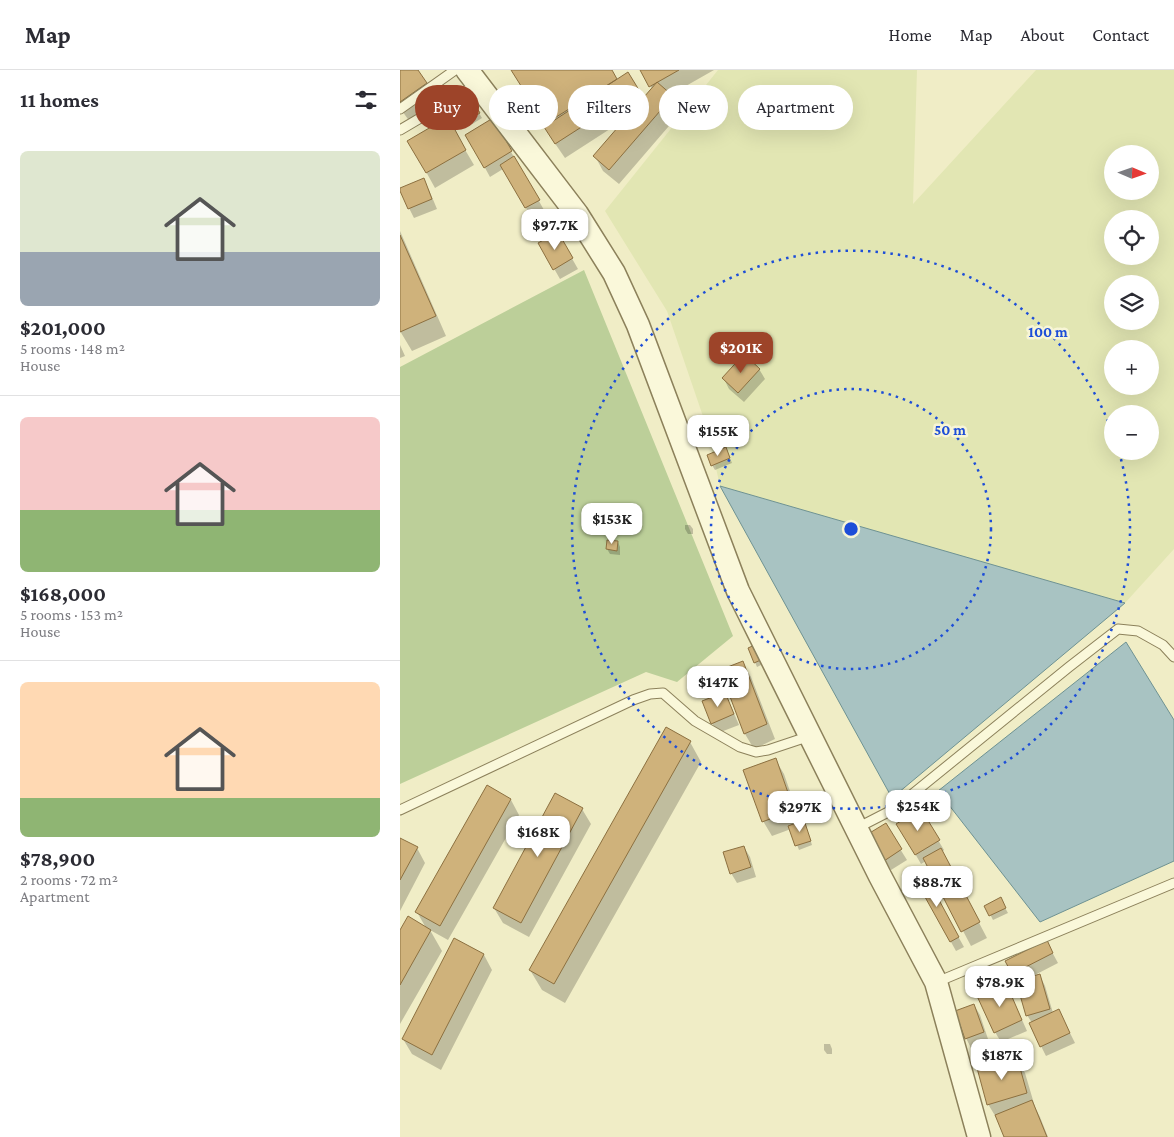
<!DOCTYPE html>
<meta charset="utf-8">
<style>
body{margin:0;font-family:"Crimson Pro",serif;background:#f2f2f3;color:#2b2b33;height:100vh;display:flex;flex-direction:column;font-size:19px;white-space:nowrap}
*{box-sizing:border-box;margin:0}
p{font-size:16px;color:#7c7c81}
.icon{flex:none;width:28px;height:28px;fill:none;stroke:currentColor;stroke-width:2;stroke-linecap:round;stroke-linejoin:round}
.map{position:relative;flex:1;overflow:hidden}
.drawer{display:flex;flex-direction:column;background:#fff;width:400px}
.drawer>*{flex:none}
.guide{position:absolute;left:15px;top:15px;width:475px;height:45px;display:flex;gap:10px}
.needle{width:32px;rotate:92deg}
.tools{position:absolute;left:704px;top:75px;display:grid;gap:10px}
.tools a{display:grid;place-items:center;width:55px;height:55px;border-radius:50%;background:#fff;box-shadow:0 5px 20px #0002;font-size:25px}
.price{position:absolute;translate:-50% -42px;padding:0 11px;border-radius:10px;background:#fff;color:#222;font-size:16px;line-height:32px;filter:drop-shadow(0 1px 2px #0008)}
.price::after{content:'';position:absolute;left:50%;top:30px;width:15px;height:11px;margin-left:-8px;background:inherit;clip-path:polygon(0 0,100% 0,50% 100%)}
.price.selected{background:#9d4429;color:#fff}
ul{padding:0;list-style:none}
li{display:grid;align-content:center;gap:10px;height:265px;padding:0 20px}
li+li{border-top:1px solid #e1e1e2}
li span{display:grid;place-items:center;height:155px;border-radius:8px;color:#555}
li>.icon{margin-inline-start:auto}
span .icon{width:90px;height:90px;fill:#fffc;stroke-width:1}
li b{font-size:21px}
h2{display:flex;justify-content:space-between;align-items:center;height:60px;padding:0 20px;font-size:21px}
.tag{padding:0 18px;border-radius:22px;background:#fff;box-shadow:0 5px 20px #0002;font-size:18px;line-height:45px}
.tag.selected{background:#9d4429;color:#fff}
header{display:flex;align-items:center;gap:30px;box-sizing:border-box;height:70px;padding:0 25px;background:#fff;border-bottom:1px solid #e1e1e2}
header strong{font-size:24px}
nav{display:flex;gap:28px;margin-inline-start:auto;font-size:18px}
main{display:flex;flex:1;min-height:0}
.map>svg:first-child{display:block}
</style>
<header>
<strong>Map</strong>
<nav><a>Home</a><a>Map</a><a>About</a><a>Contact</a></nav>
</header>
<main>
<section class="drawer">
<h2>11 homes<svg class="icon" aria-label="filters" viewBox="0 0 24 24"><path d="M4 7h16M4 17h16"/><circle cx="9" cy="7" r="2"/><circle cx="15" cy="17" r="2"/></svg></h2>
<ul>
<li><span style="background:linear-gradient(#dfe7d0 65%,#9aa5b1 0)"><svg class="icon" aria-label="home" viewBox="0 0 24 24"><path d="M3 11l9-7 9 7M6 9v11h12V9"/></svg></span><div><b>$201,000</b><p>5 rooms · 148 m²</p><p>House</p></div></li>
<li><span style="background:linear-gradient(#f6c9c9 60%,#8fb573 0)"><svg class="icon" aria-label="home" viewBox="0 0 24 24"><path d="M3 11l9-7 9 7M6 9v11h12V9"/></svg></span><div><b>$168,000</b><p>5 rooms · 153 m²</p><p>House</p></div></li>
<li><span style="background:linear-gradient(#ffd9b3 75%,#8fb573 0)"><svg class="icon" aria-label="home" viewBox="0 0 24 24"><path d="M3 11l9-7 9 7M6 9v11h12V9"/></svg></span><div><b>$78,900</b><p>2 rooms · 72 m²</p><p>Apartment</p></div></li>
</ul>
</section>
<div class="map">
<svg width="774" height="1067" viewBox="0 0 774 1067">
<rect width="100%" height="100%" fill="#f0edc6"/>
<path fill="#e2e6b3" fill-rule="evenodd" d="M 318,0 L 517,0 L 513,134 L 636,0 L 774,0 L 774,479 L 725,533 L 320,416 L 307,358 L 267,241 L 205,141 ZM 712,84 L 750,84 L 750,121 L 712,121 ZM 712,149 L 750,149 L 750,186 L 712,186 ZM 712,214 L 750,214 L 750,251 L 712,251 ZM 712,279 L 750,279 L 750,316 L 712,316 ZM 712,344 L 750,344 L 750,381 L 712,381 Z"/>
<path fill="#bccf99" d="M 184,200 L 333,566 L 277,612 L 246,602 L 0,714 L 0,297 Z"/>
<path fill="#a8c3c2" stroke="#6e9292" d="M 320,416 L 725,533 L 492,728 Z
M 726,572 L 774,650 L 774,791 L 640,852 L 538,721 Z"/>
<path fill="#0003" d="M 0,0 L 17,0 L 37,33 L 10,52 L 0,38 Z
M 112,0 L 210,0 L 217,11 L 238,20 L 244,30 L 253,20 L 241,0 L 314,0 L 270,25 L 281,42 L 219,114 L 203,101 L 195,86 L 227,48 L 165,88 L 154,72 L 147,56 Z
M 73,33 L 82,48 L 69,56 L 60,40 Z
M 47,49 L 74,95 L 35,118 L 9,71 Z
M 93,50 L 144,140 L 132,148 L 103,99 L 90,107 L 67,65 Z
M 23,110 L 29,120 L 37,139 L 14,148 L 9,138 Z
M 0,161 L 46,266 L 12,281 L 0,261 Z
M 158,164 L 178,199 L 160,209 L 140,174 Z
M 0,275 L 5,286 L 0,288 Z
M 359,299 L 365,309 L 344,332 L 329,319 L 324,309 Z
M 326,379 L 332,393 L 315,400 L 312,395 Z
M 285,455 L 290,455 L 293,459 L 293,464 L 288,464 L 285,459 Z
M 218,472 L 220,477 L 220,485 L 210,484 L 207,479 Z
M 349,578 L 365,593 L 357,597 Z
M 342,592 L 351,607 L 375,669 L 354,679 L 345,664 L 321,601 Z
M 324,624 L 330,634 L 339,655 L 318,663 L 312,653 Z
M 290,672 L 301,692 L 165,933 L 142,920 L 130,900 Z
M 375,689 L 384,704 L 401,753 L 406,756 L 412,775 L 399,780 L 391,759 L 372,766 L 363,751 Z
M 111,730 L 119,745 L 48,870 L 30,860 L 42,881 L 0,954 L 0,862 L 26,858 L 17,842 Z
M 182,739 L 191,754 L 129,867 L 103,853 L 94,838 Z
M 520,740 L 544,780 L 542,782 L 587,868 L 571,876 L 526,791 L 521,794 L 498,754 Z
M 485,755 L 507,790 L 491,800 L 475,775 Z
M 0,769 L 17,778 L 25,793 L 0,841 Z
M 344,777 L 350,787 L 356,807 L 337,813 L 331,803 Z
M 524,805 L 564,877 L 556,881 L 516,809 Z
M 600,829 L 608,843 L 593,850 L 586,836 Z
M 55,870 L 84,885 L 92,900 L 41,1000 L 12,984 L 3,969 Z
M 652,882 L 658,893 L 631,907 L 640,906 L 645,916 L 653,943 L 659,941 L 675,973 L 646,986 L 641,976 L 632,953 L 627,945 L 618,912 L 613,903 Z
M 605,915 L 611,925 L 627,961 L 601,972 L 595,962 Z
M 574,935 L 580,945 L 589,972 L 571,978 L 566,968 Z
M 424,974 L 430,974 L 432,979 L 432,984 L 427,984 L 424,980 Z
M 616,988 L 625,1003 L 635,1037 L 640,1047 L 648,1067 L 605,1067 L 597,1049 L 588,1034 Z"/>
<path fill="#cfb27b" stroke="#8c7040" d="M 0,0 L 18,0 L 27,13 L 0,32 Z
M 111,0 L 212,0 L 217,9 L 145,54 Z
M 240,0 L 279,0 L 249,17 Z
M 228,2 L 239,20 L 155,74 L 144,57 Z
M 257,12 L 273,26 L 209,100 L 193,86 Z
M 73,31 L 80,43 L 65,52 L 58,40 Z
M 48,47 L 66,80 L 26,103 L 7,71 Z
M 93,48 L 112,81 L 84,98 L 65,65 Z
M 114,86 L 140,130 L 125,138 L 100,95 Z
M 24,108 L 32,129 L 8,139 L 0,121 L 0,118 Z
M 158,162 L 173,188 L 153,200 L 138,173 Z
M 0,165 L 36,246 L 0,262 Z
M 344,284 L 360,299 L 338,323 L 322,308 Z
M 326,377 L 330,388 L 311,396 L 307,385 Z
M 207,470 L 218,471 L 217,481 L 206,479 Z
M 357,574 L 363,589 L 354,593 L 348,578 Z
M 343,591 L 367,654 L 344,664 L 320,600 Z
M 325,622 L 334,644 L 311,654 L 302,631 Z
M 266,657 L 291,671 L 154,914 L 129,900 Z
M 376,688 L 394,740 L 362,752 L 343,700 Z
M 87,715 L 111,729 L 40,856 L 15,842 Z
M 155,723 L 183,738 L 121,853 L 93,838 Z
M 521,739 L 540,770 L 515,785 L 496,754 Z
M 404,750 L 411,771 L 395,776 L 388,756 Z
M 486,753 L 502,779 L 484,791 L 468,764 Z
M 0,768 L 18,777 L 0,810 Z
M 344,776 L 351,797 L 330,804 L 323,782 Z
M 541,778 L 580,852 L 561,862 L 523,788 Z
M 525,804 L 559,867 L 550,872 L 515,809 Z
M 601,827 L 606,838 L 589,846 L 584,836 Z
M 8,846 L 31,860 L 0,915 L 0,860 Z
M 54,868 L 84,884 L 32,985 L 2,969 Z
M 647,870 L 653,883 L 612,904 L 605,891 Z
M 640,904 L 650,939 L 626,946 L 616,911 Z
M 606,913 L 622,950 L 594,963 L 577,926 Z
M 574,934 L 584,962 L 565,969 L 555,941 Z
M 659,939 L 670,963 L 640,977 L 629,953 Z
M 617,987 L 627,1023 L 587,1035 L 577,998 Z
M 632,1030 L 647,1067 L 604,1067 L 595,1045 Z"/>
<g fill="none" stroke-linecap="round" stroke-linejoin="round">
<g stroke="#8c815b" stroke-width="11">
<path id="service" d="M 0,39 L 55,0
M 0,60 L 78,14
M 0,740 L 233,630 L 250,624 L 263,623 L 295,651 L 340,677 L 356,682 L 368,680 L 410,666
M 457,758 L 494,739 L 669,597 L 718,559 L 738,561 L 763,575 L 774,587
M 537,912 L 774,813"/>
</g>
<g stroke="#8c815b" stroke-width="25">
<path id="tertiary" d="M 67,0 L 177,144 L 214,203 L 238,255 L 338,521 L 480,806 L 536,912 L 579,1067"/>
</g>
<use href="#service" stroke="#faf8da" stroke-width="9"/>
<use href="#tertiary" stroke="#faf8da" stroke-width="22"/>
</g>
<g fill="none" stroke="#1d4ed8" stroke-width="2.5" stroke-dasharray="2.5 5">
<circle cx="451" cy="459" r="140"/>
<path d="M719 382A279 279 0 1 1 712 361"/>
</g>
<circle cx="451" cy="459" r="8" fill="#1d4ed8" stroke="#f7f5d6" stroke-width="2.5"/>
<g font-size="15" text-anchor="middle" font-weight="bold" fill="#1d4ed8" stroke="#f7f5d6" stroke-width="5" stroke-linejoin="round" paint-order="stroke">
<text x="648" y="267">100 m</text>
<text x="550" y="365">50 m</text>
</g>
</svg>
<div class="tools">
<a><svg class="needle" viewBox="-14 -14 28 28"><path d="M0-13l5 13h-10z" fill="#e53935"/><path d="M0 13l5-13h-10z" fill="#7c7c81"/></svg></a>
<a><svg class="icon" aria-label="locate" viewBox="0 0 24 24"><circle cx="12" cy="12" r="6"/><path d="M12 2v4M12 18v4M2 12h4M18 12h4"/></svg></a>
<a><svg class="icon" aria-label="layers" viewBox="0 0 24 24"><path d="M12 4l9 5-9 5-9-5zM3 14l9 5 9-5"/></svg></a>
<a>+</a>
<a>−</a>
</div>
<b class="price" style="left:155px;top:181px">$97.7K</b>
<b class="price selected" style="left:341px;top:304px">$201K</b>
<b class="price" style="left:318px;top:387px">$155K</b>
<b class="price" style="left:212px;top:475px">$153K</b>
<b class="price" style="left:318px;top:638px">$147K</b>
<b class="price" style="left:518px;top:762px">$254K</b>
<b class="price" style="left:400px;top:763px">$297K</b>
<b class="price" style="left:138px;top:788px">$168K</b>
<b class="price" style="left:537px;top:838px">$88.7K</b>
<b class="price" style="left:600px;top:938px">$78.9K</b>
<b class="price" style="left:602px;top:1011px">$187K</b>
<div class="guide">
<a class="tag selected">Buy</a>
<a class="tag">Rent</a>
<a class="tag">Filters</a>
<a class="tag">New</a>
<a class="tag">Apartment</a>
</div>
</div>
</main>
